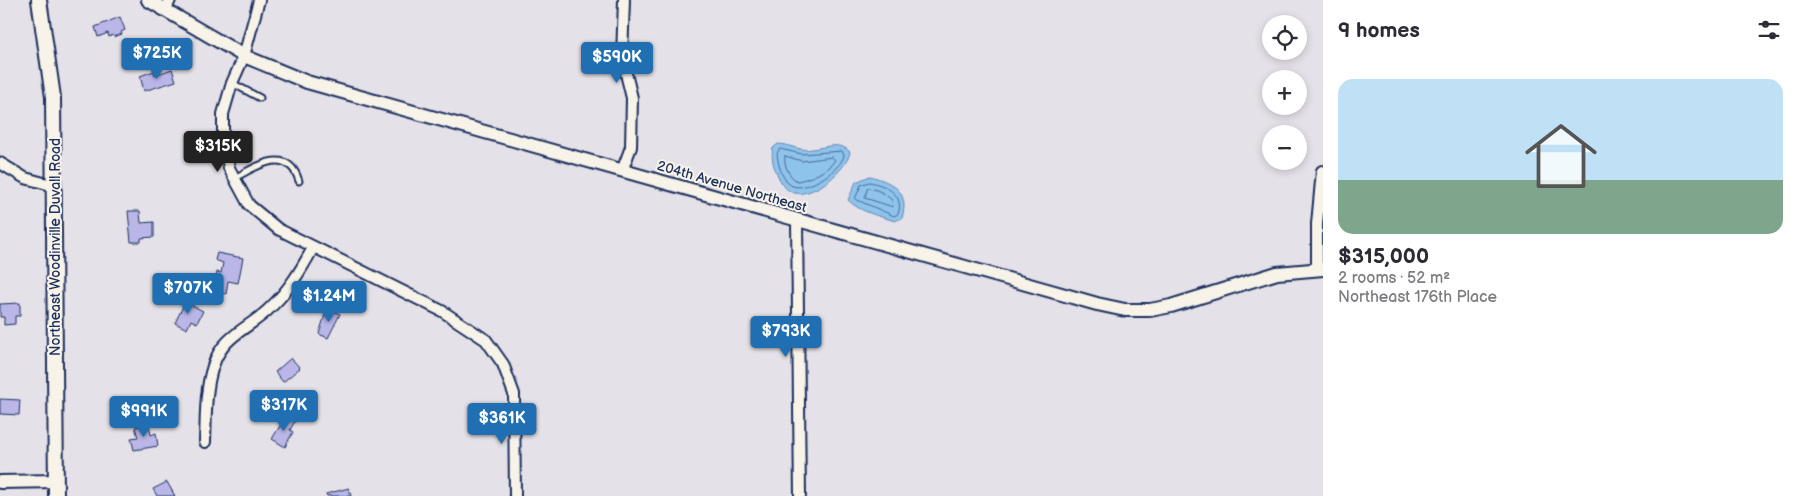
<!DOCTYPE html>
<meta charset="utf-8">
<style>
body{margin:0;font-family:"Balsamiq Sans",sans-serif;background:#f7f7f7;color:#2b2b33;height:100vh;display:flex;flex-direction:column;font-size:19px;white-space:nowrap}
*{box-sizing:border-box;margin:0}
p{font-size:16px;color:#7c7c81}
.icon{flex:none;width:28px;height:28px;fill:none;stroke:currentColor;stroke-width:2;stroke-linecap:round;stroke-linejoin:round}
.map{position:relative;flex:1;overflow:hidden}
.drawer{display:flex;flex-direction:column;background:#fff;width:475px}
.drawer>*{flex:none}
.buttons{position:absolute;left:1262px;top:15px;display:grid;gap:10px}
.buttons a{display:grid;place-items:center;width:45px;height:45px;border-radius:50%;background:#fff;box-shadow:0 2px 8px #0003;font-size:25px}
.price{position:absolute;translate:-50% -42px;padding:0 11px;border-radius:5px;background:#1f6fb2;color:#fff;font-size:16px;line-height:32px;filter:drop-shadow(0 1px 2px #0008)}
.price::after{content:'';position:absolute;left:50%;top:30px;width:15px;height:11px;margin-left:-8px;background:inherit;clip-path:polygon(0 0,100% 0,50% 100%)}
.price.current{background:#222;color:#fff}
ul{padding:0;list-style:none}
li{display:grid;align-content:center;gap:10px;height:265px;padding:0 15px}
li+li{border-top:1px solid #e1e1e2}
li span{display:grid;place-items:center;height:155px;border-radius:15px;color:#555}
li>.icon{margin-inline-start:auto}
span .icon{width:90px;height:90px;fill:#fffc;stroke-width:1}
li b{font-size:21px}
h2{display:flex;justify-content:space-between;align-items:center;height:60px;padding:0 15px;font-size:21px}
main{display:flex;flex:1;min-height:0}
.map>svg:first-child{display:block}
</style>
<main>
<div class="map">
<svg width="1323" height="496" viewBox="0 0 1323 496">
<rect width="100%" height="100%" fill="#e5e1e8"/>
<filter id="ink" filterUnits="userSpaceOnUse"><feTurbulence type="fractalNoise" baseFrequency=".02" numOctaves="2"/><feDisplacementMap in="SourceGraphic" scale="10" xChannelSelector="R" yChannelSelector="G"/><feConvolveMatrix kernelMatrix="1 2 1 2 8 2 1 2 1" color-interpolation-filters="sRGB"/></filter>
<g filter="url(#ink)">
<path fill="#8ec3ec" stroke="#6088b3" d="M 778,144 C 787,144 793,148 801,149 C 818,152 837,138 850,152 C 847,170 814,197 795,193 C 785,191 781,182 777,174 C 773,166 771,156 773,148 Z
M 870,176 C 893,182 910,192 902,218 L 895,221 C 879,216 860,212 848,200 L 856,182 Z"/>
<g fill="none" stroke-linecap="round" stroke-linejoin="round">
<path stroke="#496a97" stroke-width="1" d="M 780,149 L 802,154 L 842,151 L 844,155 C 842,170 801,197 788,183 C 781,176 778,163 777,154 Z
M 785,156 L 802,161 L 832,157 L 835,160 C 828,171 810,179 797,181 C 789,177 783,164 785,156 Z
M 870,182 C 886,185 905,195 898,214 L 894,216 L 855,199 L 861,185 Z
M 868,188 C 878,189 885,194 892,200 L 893,207 L 865,198 Z"/>
</g>
<path fill="#bab6e7" stroke="#1b2f5e" d="M 120,17 L 125,30 L 121,32 L 122,34 L 114,37 L 113,35 L 109,37 L 108,33 L 98,37 L 95,27 Z
M 172,69 L 176,81 L 144,91 L 140,76 L 154,71 L 155,75 Z
M 128,211 L 140,211 L 141,223 L 154,222 L 154,237 L 141,238 L 141,242 L 131,242 Z
M 217,253 L 243,258 L 238,283 L 228,281 L 226,294 L 211,292 L 213,277 L 216,278 L 217,272 L 221,273 L 223,263 L 215,260 Z
M 185,302 L 203,311 L 197,323 L 191,320 L 187,329 L 175,323 Z
M 20,303 L 20,316 L 15,316 L 15,324 L 4,325 L 4,317 L 0,317 L 0,304 Z
M 327,308 L 340,314 L 328,338 L 319,334 Z
M 291,358 L 300,368 L 283,382 L 275,372 Z
M 0,399 L 20,400 L 19,415 L 0,414 Z
M 286,416 L 295,421 L 290,430 L 293,432 L 285,447 L 272,439 Z
M 149,425 L 151,435 L 156,433 L 158,446 L 134,450 L 131,438 L 138,437 L 135,427 Z
M 167,482 L 175,496 L 157,496 L 153,489 Z
M 349,488 L 351,496 L 327,496 L 326,494 Z"/>
<g fill="none" stroke-linecap="round" stroke-linejoin="round">
<g stroke="#1b2f5e" stroke-width="9">
<path id="service" d="M 232,83 L 260,98
M 235,178 C 256,166 288,145 299,181"/>
</g>
<g stroke="#1b2f5e" stroke-width="14">
<path id="minor" d="M 259,0 L 244,56 L 232,83 L 223,114 L 223,136 L 229,168 L 249,205 L 278,229 L 442,311 L 486,340 L 503,364 L 514,394 L 515,496
M 166,10 L 170,0
M 0,163 L 25,178 L 55,186
M 622,171 L 631,147 L 632,98 L 622,57 L 624,0
M 797,220 L 800,496
M 1317,269 L 1317,224 L 1322,171
M 205,442 C 206,417 205,390 213,366 C 223,334 251,328 271,307 C 289,290 301,270 313,248"/>
</g>
<g stroke="#1b2f5e" stroke-width="16">
<path id="tertiary" d="M 148,0 L 244,56 L 307,82 L 1097,304 L 1125,310 L 1150,310 L 1171,306 L 1277,273 L 1323,269
M 0,482 L 56,481"/>
</g>
<g stroke="#1b2f5e" stroke-width="18">
<path id="secondary" d="M 39,0 L 53,97 L 56,496"/>
</g>
<use href="#service" stroke="#f7f3e8" stroke-width="5"/>
<use href="#minor" stroke="#f7f3e8" stroke-width="10"/>
<use href="#tertiary" stroke="#f7f3e8" stroke-width="12"/>
<use href="#secondary" stroke="#f7f3e8" stroke-width="14"/>
</g>
</g>
<g text-anchor="middle" stroke-width="4" stroke-linejoin="round" paint-order="stroke">
<g font-size="14" fill="#1b2f5e" stroke="#f7f3e8">
<text transform="translate(732 186) rotate(16)" y="5">204th Avenue Northeast</text>
<text transform="translate(55 247) rotate(-90)" y="5">Northeast Woodinville Duvall Road</text>
</g>
</g>
</svg>
<div class="buttons">
<a><svg class="icon" aria-label="locate" viewBox="0 0 24 24"><circle cx="12" cy="12" r="6"/><path d="M12 2v4M12 18v4M2 12h4M18 12h4"/></svg></a>
<a>+</a>
<a>−</a>
</div>
<b class="price" style="left:157px;top:80px">$725K</b>
<b class="price" style="left:617px;top:84px">$590K</b>
<b class="price current" style="left:218px;top:173px">$315K</b>
<b class="price" style="left:188px;top:315px">$707K</b>
<b class="price" style="left:329px;top:323px">$1.24M</b>
<b class="price" style="left:786px;top:358px">$793K</b>
<b class="price" style="left:284px;top:432px">$317K</b>
<b class="price" style="left:144px;top:438px">$991K</b>
<b class="price" style="left:502px;top:445px">$361K</b>
</div>
<section class="drawer">
<h2>9 homes<svg class="icon" aria-label="filters" viewBox="0 0 24 24"><path d="M4 7h16M4 17h16"/><circle cx="9" cy="7" r="2"/><circle cx="15" cy="17" r="2"/></svg></h2>
<ul>
<li><span style="background:linear-gradient(#bfe0f5 65%,#7fa58c 0)"><svg class="icon" aria-label="home" viewBox="0 0 24 24"><path d="M3 11l9-7 9 7M6 9v11h12V9"/></svg></span><div><b>$315,000</b><p>2 rooms · 52 m²</p><p>Northeast 176th Place</p></div></li>
</ul>
</section>
</main>
